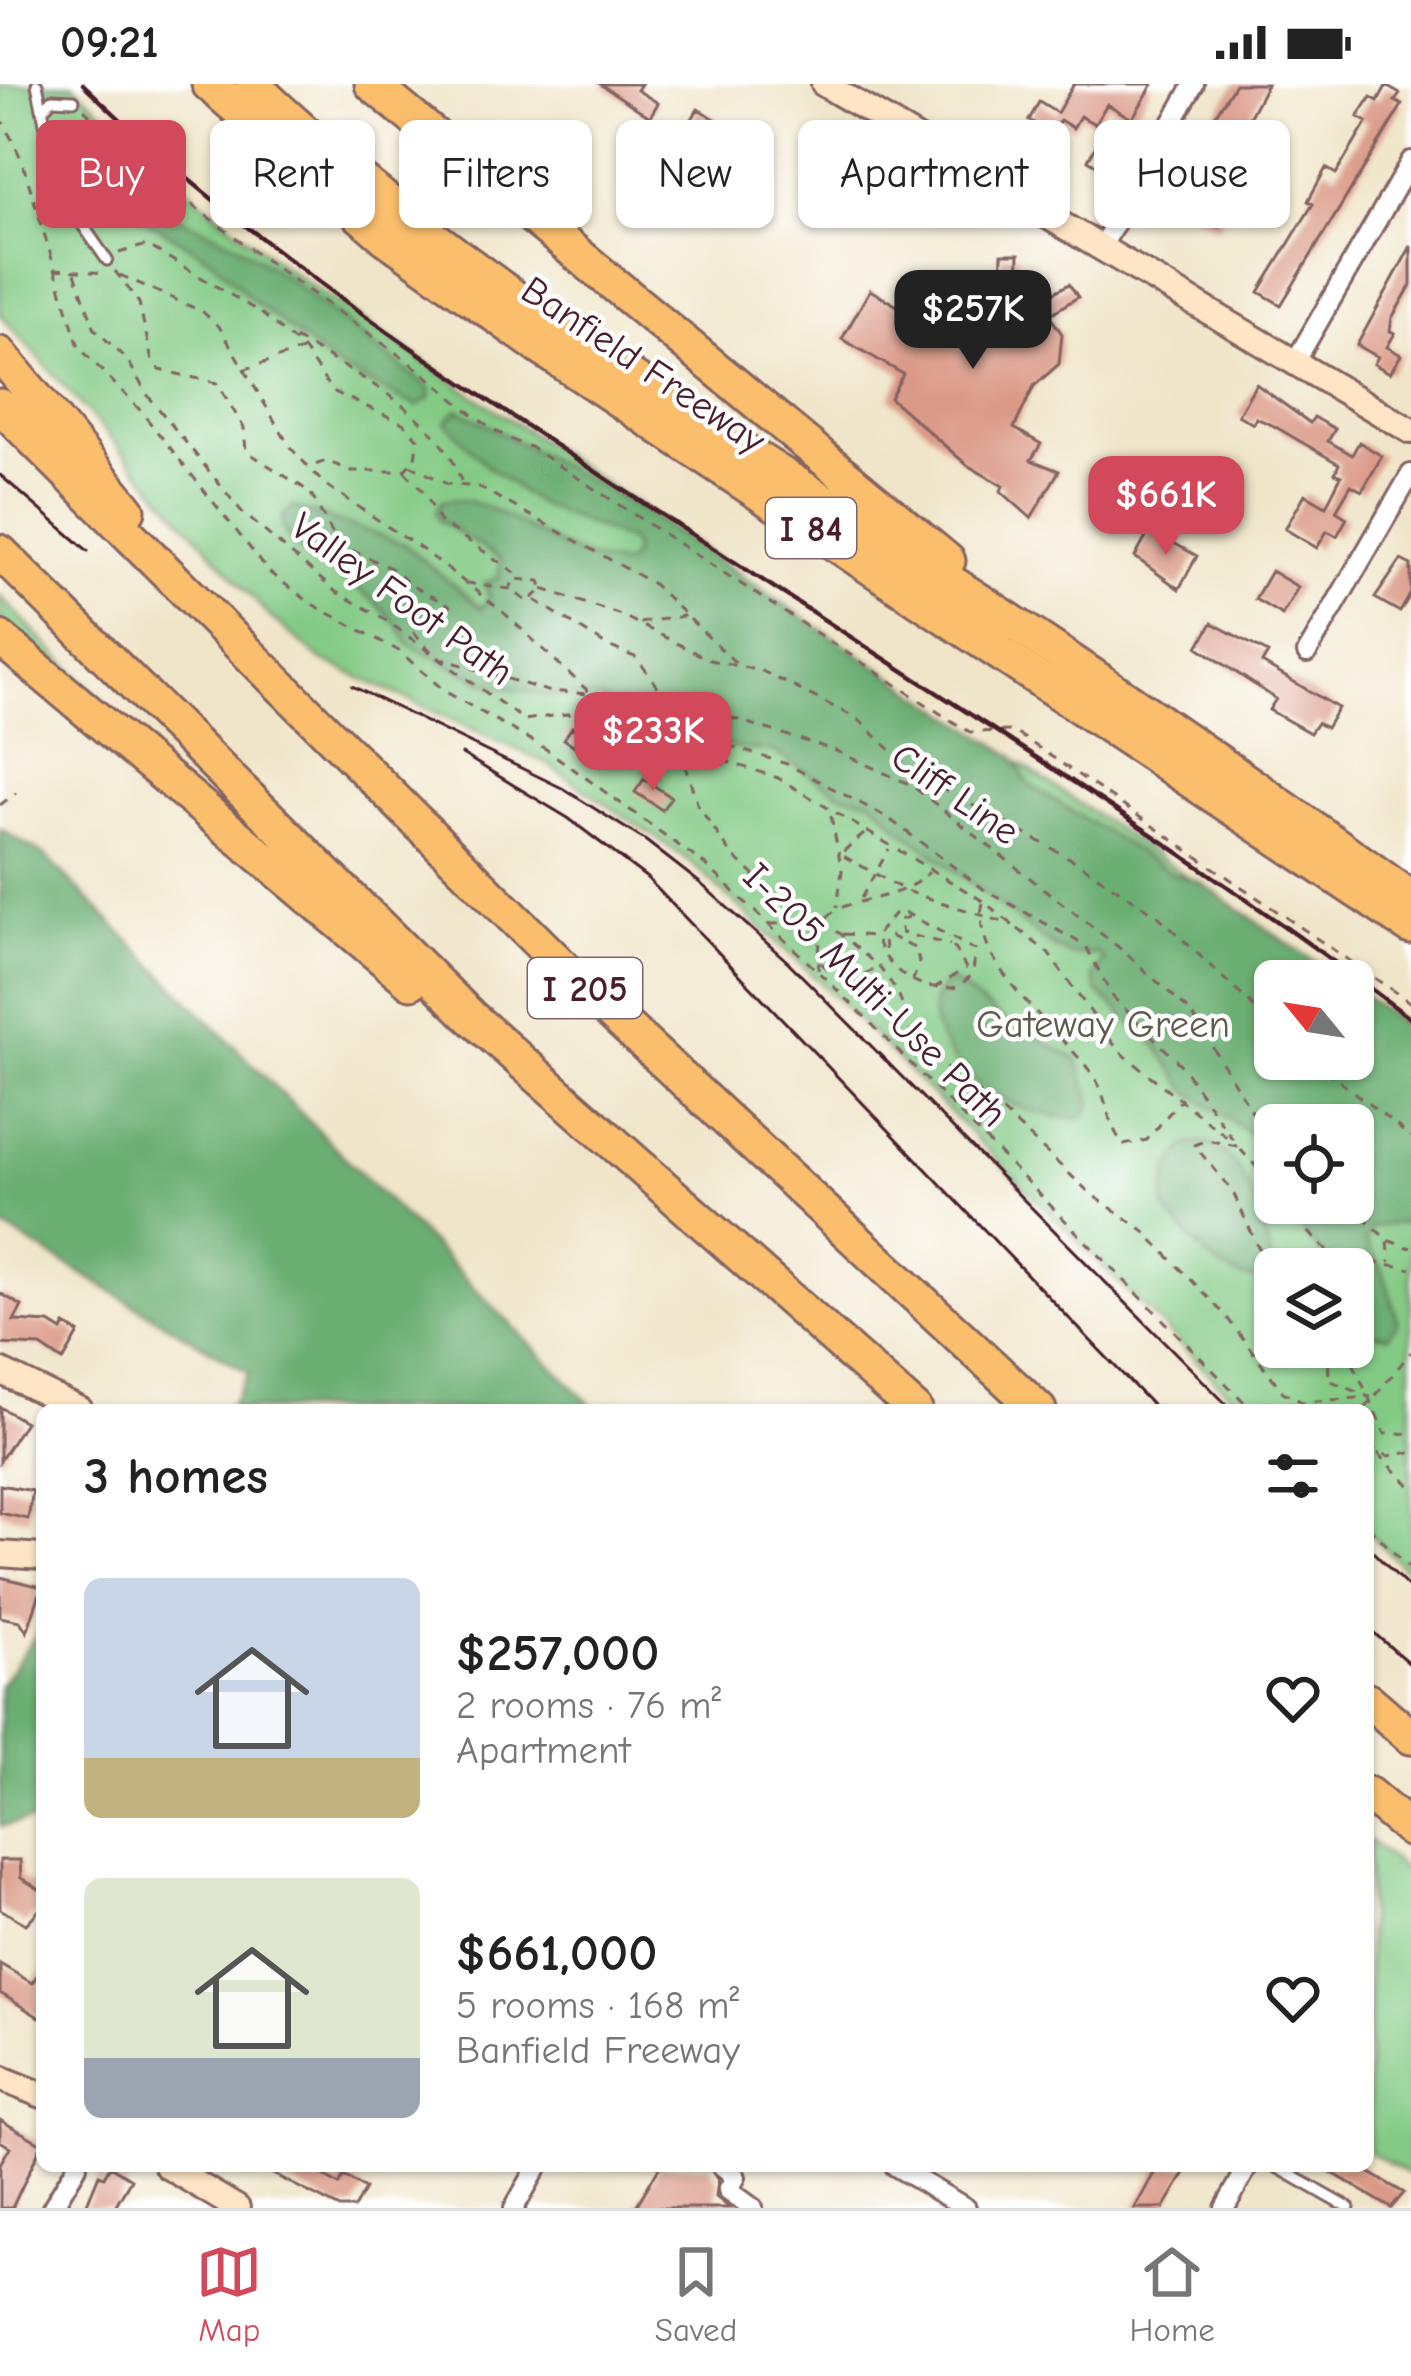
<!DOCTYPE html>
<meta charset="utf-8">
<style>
body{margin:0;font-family:"Comic Neue",sans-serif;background:#f2f2f2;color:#222;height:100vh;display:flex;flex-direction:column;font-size:45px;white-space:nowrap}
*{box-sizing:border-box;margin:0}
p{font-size:39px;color:#767676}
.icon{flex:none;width:66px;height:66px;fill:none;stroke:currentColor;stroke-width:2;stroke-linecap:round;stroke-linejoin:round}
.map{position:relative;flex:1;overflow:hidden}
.panel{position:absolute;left:36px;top:1320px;width:1338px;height:768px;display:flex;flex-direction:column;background:#fff;border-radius:18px;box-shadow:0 3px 9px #0004}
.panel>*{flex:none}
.hud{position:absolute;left:36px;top:36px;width:1341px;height:108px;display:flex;gap:24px}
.needle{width:78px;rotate:300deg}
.controls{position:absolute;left:1254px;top:876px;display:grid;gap:24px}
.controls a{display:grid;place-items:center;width:120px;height:120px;border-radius:18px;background:#fff;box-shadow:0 3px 9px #0004;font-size:60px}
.price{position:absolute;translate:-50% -102px;padding:0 27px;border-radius:24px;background:#d1495b;color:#fff;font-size:39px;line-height:78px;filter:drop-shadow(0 3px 6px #0008)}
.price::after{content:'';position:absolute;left:50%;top:72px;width:36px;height:27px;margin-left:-18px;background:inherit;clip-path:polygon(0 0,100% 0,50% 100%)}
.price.active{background:#222;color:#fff}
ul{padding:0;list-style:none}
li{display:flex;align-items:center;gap:36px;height:300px;padding:0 48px}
li span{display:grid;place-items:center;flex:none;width:336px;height:240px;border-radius:18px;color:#555}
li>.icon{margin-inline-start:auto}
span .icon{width:144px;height:144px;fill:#fffc;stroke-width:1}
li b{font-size:51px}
h2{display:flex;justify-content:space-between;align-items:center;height:144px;padding:0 48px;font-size:51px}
.pill{padding:0 42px;border-radius:18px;background:#fff;box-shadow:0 3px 9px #0004;font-size:42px;line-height:108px}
.pill.active{background:#d1495b;color:#fff}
.status{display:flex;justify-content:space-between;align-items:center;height:84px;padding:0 60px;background:#fff;direction:ltr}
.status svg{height:33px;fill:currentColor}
.tab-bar{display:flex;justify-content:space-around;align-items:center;height:168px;border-top:3px solid #e0e0e0;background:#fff;font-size:33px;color:#767676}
.tab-bar a{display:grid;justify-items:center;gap:6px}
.tab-bar .active{color:#d1495b}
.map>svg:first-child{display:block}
</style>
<div class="status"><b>09:21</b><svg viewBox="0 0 49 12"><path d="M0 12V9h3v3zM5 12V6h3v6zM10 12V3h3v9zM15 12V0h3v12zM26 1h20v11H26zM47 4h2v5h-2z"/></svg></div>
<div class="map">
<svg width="1411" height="2124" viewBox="0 0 1411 2124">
<rect width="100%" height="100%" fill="#fff"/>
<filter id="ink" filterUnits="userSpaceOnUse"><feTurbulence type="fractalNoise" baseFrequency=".00833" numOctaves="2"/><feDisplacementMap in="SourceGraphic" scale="24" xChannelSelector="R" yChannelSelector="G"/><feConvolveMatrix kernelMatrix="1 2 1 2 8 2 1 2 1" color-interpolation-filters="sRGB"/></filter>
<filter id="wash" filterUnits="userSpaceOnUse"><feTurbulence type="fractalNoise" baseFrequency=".004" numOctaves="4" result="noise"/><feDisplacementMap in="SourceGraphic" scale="48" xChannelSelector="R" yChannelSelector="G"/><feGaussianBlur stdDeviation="2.7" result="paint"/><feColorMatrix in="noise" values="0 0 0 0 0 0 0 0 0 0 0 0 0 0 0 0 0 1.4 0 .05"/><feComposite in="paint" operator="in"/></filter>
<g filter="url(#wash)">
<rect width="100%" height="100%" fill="#f0e5c9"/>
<path fill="#83ca85" stroke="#667458" stroke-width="3" fill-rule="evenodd" d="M 0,0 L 73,0 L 178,98 L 285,184 L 1342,897 L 1275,897 L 1275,975 L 1353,975 L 1353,905 L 1411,946 L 1411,1491 L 1368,1448 L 1368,1326 L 1246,1326 L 820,898 L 687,775 L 546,679 L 322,576 L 269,532 L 0,230 ZM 1275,1041 L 1353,1041 L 1353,1119 L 1275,1119 ZM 1275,1185 L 1353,1185 L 1353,1263 L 1275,1263 Z
M 0,512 L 116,631 L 0,534 Z
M 1368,1756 L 1411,1791 L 1411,2091 L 1368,2067 Z"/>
<path fill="#6aae72" stroke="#5a664e" stroke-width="3" d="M 128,84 L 144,87 L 180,134 L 237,160 L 294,199 L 430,305 L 430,314 L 417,322 L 336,283 L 251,215 L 212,175 L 124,124 L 114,111 L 116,93 Z
M 458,325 L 640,425 L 1013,672 L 1028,700 L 1173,790 L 1198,797 L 1342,897 L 1275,897 L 1275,975 L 1353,975 L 1353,905 L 1411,946 L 1411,1137 L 1372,1143 L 1365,1157 L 1384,1190 L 1398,1237 L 1388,1252 L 1353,1245 L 1353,1185 L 1332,1185 L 1332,1178 C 1306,1156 1301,1151 1297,1119 L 1353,1119 L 1353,1041 L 1275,1041 L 1275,1090 L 1263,1059 L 1187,1006 L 1158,963 L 1098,908 L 1093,893 L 1104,877 L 1098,870 L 1071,871 L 1054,864 L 900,744 L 873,716 L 842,710 L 773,667 L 741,665 L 661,645 L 621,631 L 601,614 L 544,611 L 486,599 L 408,560 C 392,515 327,492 292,460 L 282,443 L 283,432 L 294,423 L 404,460 L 481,524 L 489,514 L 485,499 L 498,494 L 501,476 L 440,437 L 436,428 L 441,418 C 485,399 568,488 628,479 L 634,468 L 630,457 L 536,419 L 486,381 L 446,338 Z
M 0,745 L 44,771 L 596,1326 L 228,1326 L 249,1289 L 0,1141 Z
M 951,897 L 1001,934 L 1077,975 L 1092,1018 L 1083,1034 C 1048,1035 1013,1024 984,1004 C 955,984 906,925 951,897 Z
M 1209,1059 C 1248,1077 1260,1134 1271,1174 L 1259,1195 C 1220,1198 1189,1152 1165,1126 C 1163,1099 1168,1079 1188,1060 Z
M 40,1546 L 42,1735 L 0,1742 L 0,1602 Z"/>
<g id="blocks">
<path fill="#db9a87" d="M 600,0 L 641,0 L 637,6 L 658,19 L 650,33 Z
M 1074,0 L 1153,0 L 1132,35 L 1107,20 L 1095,40 L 1080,32 L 1073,44 L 1060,36 L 1052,50 L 1029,36 L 1039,18 L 1057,29 Z
M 1235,0 L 1267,0 L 1207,113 L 1228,125 L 1218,143 L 1163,114 Z
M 1386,2 L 1400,10 L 1395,17 L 1402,21 L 1281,221 L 1259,208 L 1313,120 L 1308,117 L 1326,84 L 1336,90 L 1367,38 L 1358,33 L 1371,13 L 1378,17 Z
M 698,25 L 746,53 L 742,61 L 764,73 L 749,97 L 734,88 L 738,82 L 683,50 Z
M 1101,53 L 1122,66 L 1108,88 L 1088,76 Z
M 1411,162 L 1411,201 L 1392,234 L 1390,247 L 1395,249 L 1387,263 L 1401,271 L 1390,289 L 1374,280 L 1378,273 L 1357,261 Z
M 1002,170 L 1019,170 L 1018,199 L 1044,214 L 1069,200 L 1078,213 L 1049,231 L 1062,250 L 1059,280 L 1034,302 L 1014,344 L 1041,360 L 1031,376 L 1059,387 L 1031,434 L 1001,407 L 1003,402 L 967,381 L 890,314 L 903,290 L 842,255 L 870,206 L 916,233 L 909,207 L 924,203 L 932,233 L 977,201 L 982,207 L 1001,203 Z
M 1256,300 L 1310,339 L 1314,333 L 1335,345 L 1328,357 L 1352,371 L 1359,358 L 1382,372 L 1362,407 L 1351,401 L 1336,427 L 1347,434 L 1337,452 L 1327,447 L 1317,464 L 1285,445 L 1305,410 L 1326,422 L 1341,392 L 1335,389 L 1339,380 L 1274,342 L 1256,334 L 1253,340 L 1238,331 Z
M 1150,446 L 1197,472 L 1179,505 L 1135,473 Z
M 1401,476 L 1411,481 L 1411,509 L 1400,528 L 1375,514 Z
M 1271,487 L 1298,503 L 1282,531 L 1255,515 Z
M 1212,539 L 1268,569 L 1262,579 L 1338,624 L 1326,644 L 1317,639 L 1310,649 L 1269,626 L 1276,615 L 1198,563 Z
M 572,643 L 599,662 L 591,673 L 564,655 Z
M 644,695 L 671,713 L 662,726 L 635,708 Z
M 0,1209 L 22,1222 L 14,1237 L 49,1239 L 62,1247 L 65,1241 L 79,1249 L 63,1277 L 41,1262 L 0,1260 Z
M 0,1323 L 25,1338 L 0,1377 Z
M 0,1401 L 33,1407 L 28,1435 L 0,1429 Z
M 0,1493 L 42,1503 L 27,1548 L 20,1537 L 0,1533 Z
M 0,1776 L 20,1776 L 21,1794 L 42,1807 L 42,1823 L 26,1840 L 0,1825 Z
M 0,1880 L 32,1899 L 42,1884 L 42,1935 L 0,1909 Z
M 0,2036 L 42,2060 L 12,2124 L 0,2124 L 0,2080 L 10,2063 L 0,2057 Z
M 110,2082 L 131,2095 L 114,2124 L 85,2124 L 99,2090 L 104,2093 Z
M 257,2082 L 307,2082 L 339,2101 L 344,2092 L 365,2105 L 354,2124 L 340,2124 Z
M 660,2082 L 709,2082 L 718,2096 L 716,2113 L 730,2124 L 635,2124 Z
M 1158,2082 L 1189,2082 L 1164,2124 L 1135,2124 Z
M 1321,2082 L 1358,2082 L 1404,2109 L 1391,2124 Z"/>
</g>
</g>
<g filter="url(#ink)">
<use href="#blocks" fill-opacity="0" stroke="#846462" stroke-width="3"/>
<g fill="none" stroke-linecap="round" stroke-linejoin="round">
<g stroke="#846462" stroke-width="15">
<path id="lane" d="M 37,0 L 59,107 L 107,176
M 44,24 L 52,15 L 74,16
M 1275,2082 L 1349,2124"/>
</g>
<g stroke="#846462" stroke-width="24">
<path id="street" d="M 1101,164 L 1194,0
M 1295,278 L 1411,77
M 1307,569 L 1411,390
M 722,2082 L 736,2093 L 728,2106 L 753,2124
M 895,2082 L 966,2124
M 52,2124 L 77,2082
M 514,2124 L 538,2082
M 1225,2124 L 1248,2082"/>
</g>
<g stroke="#846462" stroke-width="30">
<path id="secondary" d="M 824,0 L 1411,347
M 0,1287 L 80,1326
M 0,1470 L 42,1473
M 0,1994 L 42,2011
M 167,2082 L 237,2124"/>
</g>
<g stroke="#846462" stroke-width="39">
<path id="highway" d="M 209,0 L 385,153 L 544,266 L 1411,843
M 252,0 C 488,225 785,385 1053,565 C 1173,646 1293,729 1411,814
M 372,0 L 948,477
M 0,270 L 128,426
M 0,322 L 577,897 L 1039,1326
M 0,468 L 470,932 L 915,1326
M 0,554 L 411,898
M 1368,1616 L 1411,1653
M 1368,1710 L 1411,1746"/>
</g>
<path stroke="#846462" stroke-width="3" stroke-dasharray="9 9" stroke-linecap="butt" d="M 84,25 C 185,127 303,200 418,285 C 454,312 486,349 530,363 L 955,639 L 970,648 L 1013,647 L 1039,664 L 1411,919
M 0,32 L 21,74 L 79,263 L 139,325 L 270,489 L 312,520 L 399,567 L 446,608 L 546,665 L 707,782 L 851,919 L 1252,1326
M 119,169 L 147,161 L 261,229 L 304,266 L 332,307 L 405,340 L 418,355 L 415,374 L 404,387 L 352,387 L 326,377 L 307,384
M 54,185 L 104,189
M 115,187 L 139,219 L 152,277 L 160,286 L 217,299 L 244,344 L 246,367 L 310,408 L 338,460 L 393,485 L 412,502 L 450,522 C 441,537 419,528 412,546 L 436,573 L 547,607 L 604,611 L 661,641 L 787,680 L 888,734 L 985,806 L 1086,862 L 1112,912 L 1182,982 L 1238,1063
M 75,189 L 95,245 L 128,277 L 146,309 L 242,428 L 336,508 L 380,532 L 524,636 L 567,630 L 615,633
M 120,191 L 203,228 L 220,244 L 290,363 L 323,399 L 427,469 L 503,528 L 616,633 L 678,662 L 778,694 L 983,817 L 1048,869 L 1118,966 L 1233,1058
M 295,254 C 352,289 441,329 461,397
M 243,286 L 302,266
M 410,381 L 447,400 L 479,403 L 652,499 L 738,581
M 405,388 L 425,409 L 439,437 L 520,492
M 466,499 L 510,505 L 528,518 L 543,505 L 540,497 L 514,495 L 510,505
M 543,505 L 621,531 L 710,576 L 762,587 L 858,635 L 917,691 L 1077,778 L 1159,833 L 1275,943
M 535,516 L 606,561 L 637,574 L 660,606 L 677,617 L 834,666 L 911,701 L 1122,866 L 1191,928 L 1254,1031 L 1275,1050
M 640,539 L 689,531
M 679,663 L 698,722 L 733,772 L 776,811 L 841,850 L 879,883 L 898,908 L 914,959 L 1003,1028 L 1091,1110 L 1143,1146 L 1225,1231 L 1283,1308 L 1302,1318 L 1371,1313
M 898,679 L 909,697
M 0,721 L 16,709
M 831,732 L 842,787 L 837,823
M 864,750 L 840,770 L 906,807 L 1013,841
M 861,814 L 889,765
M 983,819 C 967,880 1064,948 1095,994 C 1108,1015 1107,1042 1124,1061 L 1147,1056 L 1182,1014
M 909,833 L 899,836 L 902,849 L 950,861
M 771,840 L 821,839
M 843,850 L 876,852 L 894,830 L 904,828 L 975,866 L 973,890 L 958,903 C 922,909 885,888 876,852
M 885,866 L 884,854 L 890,852 L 916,865 L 919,878 L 913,896
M 821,879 L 850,903
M 818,886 C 820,872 818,849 825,837 C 840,810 895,823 929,788
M 865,890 L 878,884
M 934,904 L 966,884 L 948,854
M 1311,975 L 1411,1053
M 1237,1062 L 1207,1056 L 1194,1061 L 1232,1106 L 1257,1161 L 1275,1186
M 1240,1065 L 1275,1103
M 1287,1119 C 1337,1190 1335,1167 1411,1185
M 1350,1119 L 1387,1156 L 1411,1164
M 1388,1158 L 1390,1178
M 1327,1170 L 1329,1185
M 1328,1263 L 1329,1296 L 1369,1313
M 1346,1263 L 1385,1350 L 1411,1349
M 1364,1326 L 1411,1268
M 1368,1363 L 1388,1372 L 1411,1368
M 1378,1369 L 1411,1403
M 1368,1442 L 1411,1486"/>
<use href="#lane" stroke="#fff" stroke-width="9"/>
<use href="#street" stroke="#fff" stroke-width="18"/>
<use href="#secondary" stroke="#fde5c5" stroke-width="24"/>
<use href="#highway" stroke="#fabe6d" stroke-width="33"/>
<path stroke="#4a1f2b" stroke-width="3" d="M 0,391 L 88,467
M 352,602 L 562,704 L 646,757 L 700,799 L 788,878 L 1232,1326
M 462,670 L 568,734 L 647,794 L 1157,1326
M 1368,1463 L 1411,1506
M 1368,1544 L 1411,1581"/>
<path stroke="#4a1f2b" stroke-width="4.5" d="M 83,0 C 245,158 431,279 619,403 C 885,577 1158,744 1411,935"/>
</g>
</g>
<g text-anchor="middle" stroke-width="9" stroke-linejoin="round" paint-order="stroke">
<g fill="#fff" stroke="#80626b" stroke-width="3">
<rect x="766" y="414" width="90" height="60" rx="9"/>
<rect x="528" y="874" width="114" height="60" rx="9"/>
</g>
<g font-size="36" font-weight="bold" fill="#4a1f2b">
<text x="811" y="457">I 84</text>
<text x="585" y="917">I 205</text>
</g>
<g font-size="39" fill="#4a1f2b" stroke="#fff">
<text transform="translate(644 280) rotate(34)" y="14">Banfield Freeway</text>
<text transform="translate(403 514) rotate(36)" y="14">Valley Foot Path</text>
<text transform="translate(956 709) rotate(35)" y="14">Cliff Line</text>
<text transform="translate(876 910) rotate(45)" y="14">I-205 Multi-Use Path</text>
</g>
<g font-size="39" fill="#5e5b4a" stroke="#fff">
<text x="1103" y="953">Gateway Green</text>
</g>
</g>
</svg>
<div class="controls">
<a><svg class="needle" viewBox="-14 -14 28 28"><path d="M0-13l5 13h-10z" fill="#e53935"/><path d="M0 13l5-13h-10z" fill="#767676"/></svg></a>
<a><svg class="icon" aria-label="locate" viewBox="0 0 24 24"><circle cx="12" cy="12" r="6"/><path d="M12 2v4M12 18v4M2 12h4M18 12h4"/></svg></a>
<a><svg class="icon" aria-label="layers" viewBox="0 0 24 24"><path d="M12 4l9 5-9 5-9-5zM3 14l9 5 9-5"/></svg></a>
</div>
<b class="price active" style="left:973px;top:288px">$257K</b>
<b class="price" style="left:1166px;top:474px">$661K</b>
<b class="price" style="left:653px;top:710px">$233K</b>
<div class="hud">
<a class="pill active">Buy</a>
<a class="pill">Rent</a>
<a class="pill">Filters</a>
<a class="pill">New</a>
<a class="pill">Apartment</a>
<a class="pill">House</a>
</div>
<section class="panel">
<h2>3 homes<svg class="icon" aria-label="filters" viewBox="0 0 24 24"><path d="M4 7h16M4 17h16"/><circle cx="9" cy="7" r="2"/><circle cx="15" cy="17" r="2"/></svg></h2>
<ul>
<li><span style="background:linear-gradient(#c9d6e8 75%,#c2b280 0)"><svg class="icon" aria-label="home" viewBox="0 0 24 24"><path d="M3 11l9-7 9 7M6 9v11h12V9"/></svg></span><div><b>$257,000</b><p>2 rooms · 76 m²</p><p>Apartment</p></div><svg class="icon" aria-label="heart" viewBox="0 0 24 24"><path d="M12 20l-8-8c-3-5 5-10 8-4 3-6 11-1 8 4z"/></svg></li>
<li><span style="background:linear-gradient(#dfe7d0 75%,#9aa5b1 0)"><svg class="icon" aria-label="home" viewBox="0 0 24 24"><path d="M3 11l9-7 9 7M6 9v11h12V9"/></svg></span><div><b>$661,000</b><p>5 rooms · 168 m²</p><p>Banfield Freeway</p></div><svg class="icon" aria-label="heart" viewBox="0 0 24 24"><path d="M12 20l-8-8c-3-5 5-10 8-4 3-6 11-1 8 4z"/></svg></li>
</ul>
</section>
</div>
<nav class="tab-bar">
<a class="active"><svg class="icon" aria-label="map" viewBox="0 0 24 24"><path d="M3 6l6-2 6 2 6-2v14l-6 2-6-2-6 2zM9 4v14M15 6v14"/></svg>Map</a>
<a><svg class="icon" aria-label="saved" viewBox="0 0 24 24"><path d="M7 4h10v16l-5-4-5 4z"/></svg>Saved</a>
<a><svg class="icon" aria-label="home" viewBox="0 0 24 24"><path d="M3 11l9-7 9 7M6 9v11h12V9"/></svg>Home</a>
</nav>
